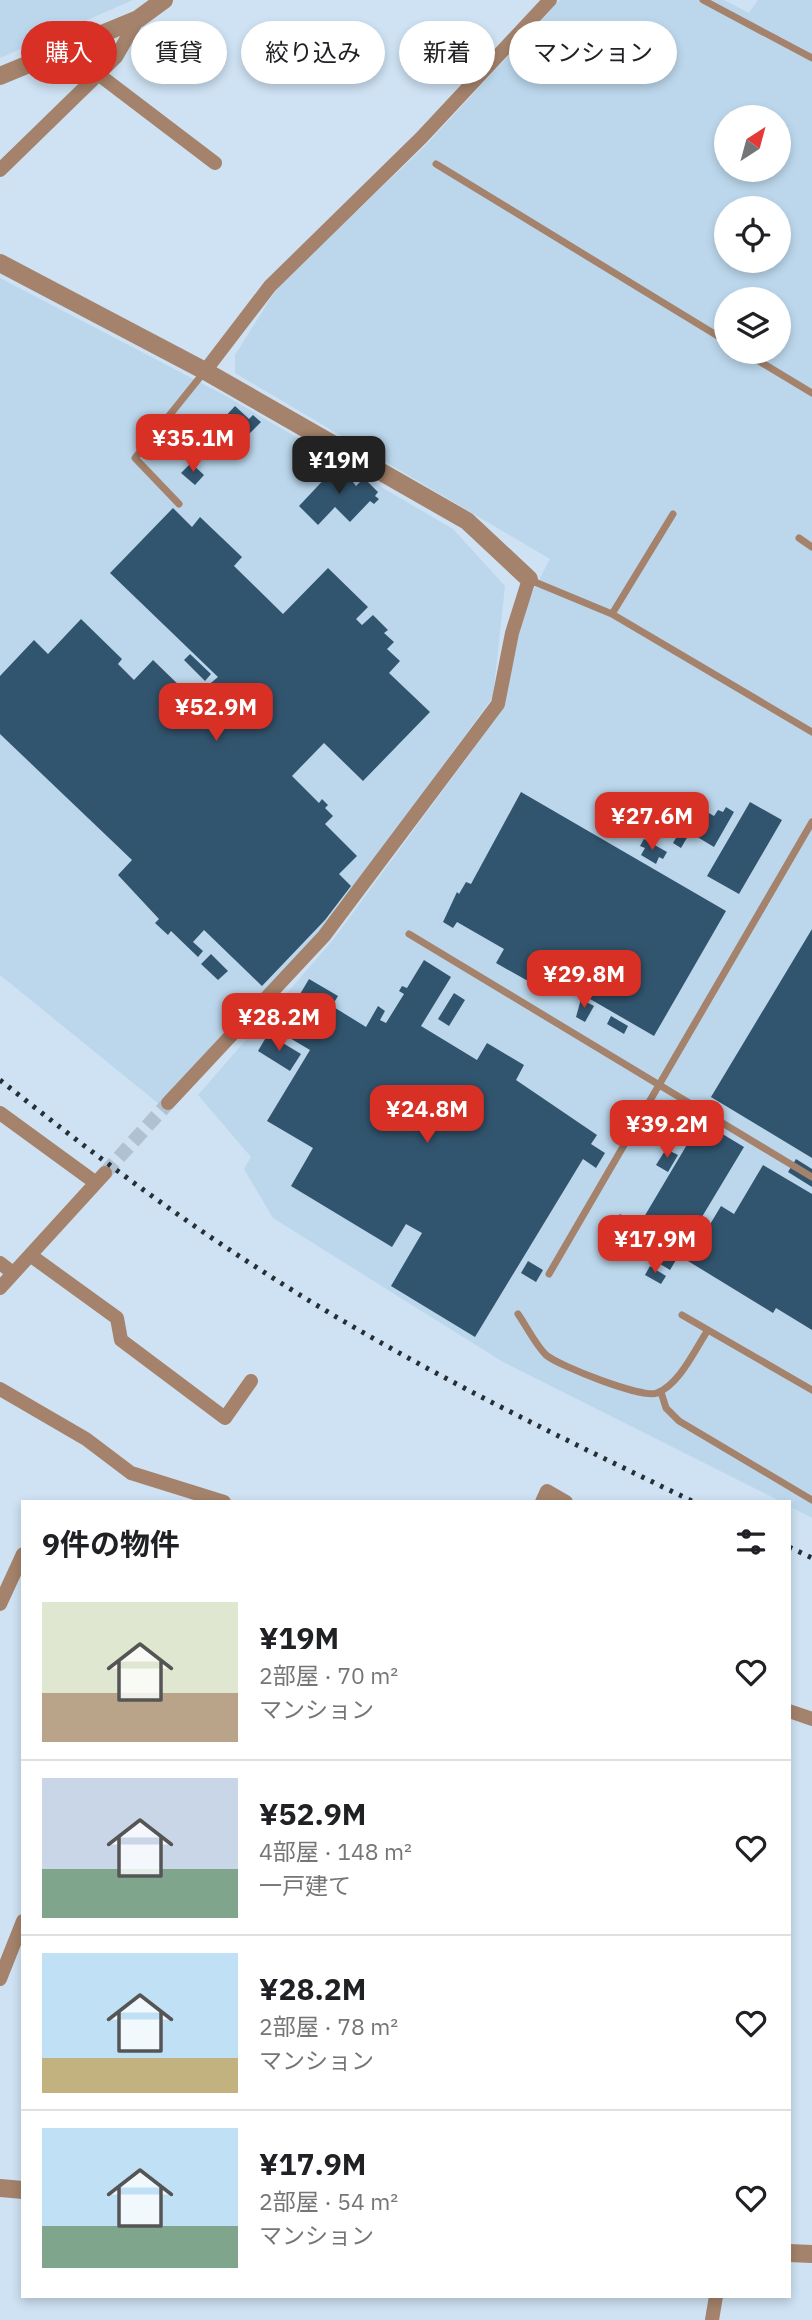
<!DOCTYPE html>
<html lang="ja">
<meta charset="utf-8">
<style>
body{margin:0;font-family:"IBM Plex Sans","Noto Sans JP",sans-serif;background:#f2f2f2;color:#202124;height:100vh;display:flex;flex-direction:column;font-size:26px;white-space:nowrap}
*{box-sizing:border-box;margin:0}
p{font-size:23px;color:#757577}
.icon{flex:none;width:38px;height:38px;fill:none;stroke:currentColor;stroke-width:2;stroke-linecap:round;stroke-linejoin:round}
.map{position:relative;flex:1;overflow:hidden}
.drawer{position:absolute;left:21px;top:1500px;width:770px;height:798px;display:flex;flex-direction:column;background:#fff;border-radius:0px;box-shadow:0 4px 10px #0003}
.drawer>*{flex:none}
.top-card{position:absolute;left:21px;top:21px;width:770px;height:63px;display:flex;gap:14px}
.needle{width:46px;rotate:36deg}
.buttons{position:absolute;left:714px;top:105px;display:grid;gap:14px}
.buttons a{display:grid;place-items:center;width:77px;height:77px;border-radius:50%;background:#fff;box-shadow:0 4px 10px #0003;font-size:35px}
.price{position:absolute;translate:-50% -60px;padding:0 16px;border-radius:14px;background:#d93025;color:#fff;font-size:23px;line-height:46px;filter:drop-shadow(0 2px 4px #0008)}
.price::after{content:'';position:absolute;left:50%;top:42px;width:21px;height:16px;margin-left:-10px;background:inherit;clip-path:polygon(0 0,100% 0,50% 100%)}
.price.current{background:#222;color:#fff}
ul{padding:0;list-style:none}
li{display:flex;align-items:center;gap:21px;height:175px;padding:0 21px}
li+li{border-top:2px solid #e0e0e0}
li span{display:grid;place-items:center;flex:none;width:196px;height:140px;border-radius:0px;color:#555}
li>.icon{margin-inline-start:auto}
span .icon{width:84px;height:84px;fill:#fffc;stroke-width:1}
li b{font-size:30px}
h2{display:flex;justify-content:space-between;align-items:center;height:84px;padding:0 21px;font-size:30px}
.tag{padding:0 24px;border-radius:32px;background:#fff;box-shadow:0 4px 10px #0003;font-size:24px;line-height:63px}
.tag.current{background:#d93025;color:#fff}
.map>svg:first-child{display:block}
</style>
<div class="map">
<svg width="812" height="2320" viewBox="0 0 812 2320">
<rect width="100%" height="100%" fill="#cee2f3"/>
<path fill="#bcd7ec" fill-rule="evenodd" d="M 0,0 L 133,0 L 0,58 Z
M 560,0 L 724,0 L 749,13 L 758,0 L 812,0 L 812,1518 L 789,1506 L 789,1502 L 780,1501 L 503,1362 L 273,1218 L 244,1169 L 251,1157 L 198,1095 L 332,941 L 503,709 L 524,608 L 550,559 L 235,373 L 235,355 L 279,285 L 425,146 ZM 726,117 L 779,117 L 779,170 L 726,170 ZM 726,208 L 779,208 L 779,261 L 726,261 ZM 726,299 L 779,299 L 779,352 L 726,352 Z
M 0,278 L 226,396 L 453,529 L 505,586 L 493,697 L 318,936 L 159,1104 L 0,975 Z"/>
<path fill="#32556f" d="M 235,406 L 249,419 L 253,415 L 261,422 L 244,439 L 223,419 Z
M 191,423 L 207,434 L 204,438 L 215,447 L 208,456 L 195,446 L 193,450 L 179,441 Z
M 221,435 L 232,446 L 225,454 L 213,443 Z
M 191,463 L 204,475 L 195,485 L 181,473 Z
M 332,463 L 336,467 L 339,464 L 356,486 L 364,478 L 378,492 L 375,496 L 379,499 L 374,504 L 370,501 L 350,522 L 335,507 L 318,525 L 299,506 L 330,473 L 326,469 Z
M 173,508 L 192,527 L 200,517 L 242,557 L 234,566 L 283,614 L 328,568 L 368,607 L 356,619 L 362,625 L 373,615 L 388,630 L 384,633 L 394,642 L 387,649 L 400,661 L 389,673 L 430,712 L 363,781 L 324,743 L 292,776 L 319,803 L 322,799 L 328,805 L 325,808 L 333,816 L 325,824 L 357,856 L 339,874 L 351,886 L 325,920 L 262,986 L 204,930 L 193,942 L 203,951 L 198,957 L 171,931 L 168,935 L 155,923 L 159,919 L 118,875 L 132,860 L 0,734 L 0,676 L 34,640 L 48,654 L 81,619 L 122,659 L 118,664 L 134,680 L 153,660 L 184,690 L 165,709 L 180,724 L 193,710 L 187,703 L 218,677 L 110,573 Z
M 190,654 L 211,674 L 205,681 L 184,660 Z
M 521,792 L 726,911 L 654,1036 L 552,977 L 544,990 L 496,963 L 504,949 L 457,922 L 453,928 L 443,922 L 457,892 L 459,894 L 466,882 L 471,884 Z
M 750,802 L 782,820 L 739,894 L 707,876 Z
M 726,807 L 734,812 L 714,847 L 694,835 L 707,812 L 714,816 L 718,810 L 723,812 Z
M 680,831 L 688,836 L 681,848 L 673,843 Z
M 644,839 L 667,852 L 663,859 L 659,857 L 656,864 L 641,855 L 645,848 L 640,846 Z
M 812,929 L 812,1158 L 711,1097 Z
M 211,954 L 228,971 L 218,980 L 201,964 Z
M 424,960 L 451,977 L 421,1026 L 477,1060 L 487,1043 L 524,1065 L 516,1080 L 597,1135 L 591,1144 L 605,1153 L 596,1168 L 583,1159 L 475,1337 L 391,1286 L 422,1233 L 406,1224 L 392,1247 L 291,1186 L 313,1148 L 267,1121 L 310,1050 L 278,1031 L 309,979 L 338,996 L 332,1006 L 366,1027 L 378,1006 L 385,1011 L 380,1020 L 386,1023 L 404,994 L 399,991 L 402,986 L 407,988 Z
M 454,993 L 465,1000 L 449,1026 L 438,1019 Z
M 581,999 L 594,1006 L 585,1022 L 576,1017 Z
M 611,1016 L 628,1026 L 624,1034 L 607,1024 Z
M 268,1034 L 301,1054 L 290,1071 L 258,1051 Z
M 701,1121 L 744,1147 L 670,1270 L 628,1244 Z
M 666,1149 L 678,1155 L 668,1172 L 656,1165 Z
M 796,1159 L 812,1169 L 812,1187 L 788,1172 Z
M 763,1165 L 812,1194 L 812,1330 L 776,1308 L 773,1313 L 688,1261 L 721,1206 L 734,1214 Z
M 620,1214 L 631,1221 L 618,1242 L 607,1236 Z
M 528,1261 L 543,1270 L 536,1282 L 521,1273 Z
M 650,1266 L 666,1276 L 661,1284 L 645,1275 Z"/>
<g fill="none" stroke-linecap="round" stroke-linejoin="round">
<path stroke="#b0c2d1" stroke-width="14" stroke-dasharray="14 7" stroke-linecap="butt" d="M 105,1173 L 168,1103"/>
<path stroke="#a4826b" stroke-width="7" d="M 703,0 L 812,58
M 436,164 L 726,341
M 744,352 L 812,393
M 179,504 L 135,458 L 205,371
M 799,538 L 812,547
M 530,580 L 612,614 L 812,732
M 612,614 L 673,514
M 409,934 L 812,1177
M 549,1274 L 812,822
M 518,1314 C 527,1327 535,1344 546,1355 C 559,1366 643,1399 657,1393 C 680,1384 695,1349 708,1330
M 682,1315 L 812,1390
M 661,1392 L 666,1408 L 679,1421 L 812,1500"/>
<path stroke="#a4826b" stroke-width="14" d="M 98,74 L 215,163
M 0,170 L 116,57 L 138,19
M 205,371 L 270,286 L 421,138 L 550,0
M 168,1103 L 324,936 L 498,704 L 512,633 L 529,579
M 0,1113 L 96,1183
M 30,1255 L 117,1318 L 121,1340 L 225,1418 L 251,1381
M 0,1263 L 13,1273
M 0,1288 L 105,1173
M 0,1389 L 86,1439 L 131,1473 L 224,1502
M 542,1502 L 547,1491 L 566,1502
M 0,1604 L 23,1554
M 789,1711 L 812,1719
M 0,1979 L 23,1921
M 712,2320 L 716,2296"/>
<path stroke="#a4826b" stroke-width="18" d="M 0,76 L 138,19 L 164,0
M 0,263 L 205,371 L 467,521 L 529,579
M 0,2188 L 23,2190
M 789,2253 L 812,2254"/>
<path stroke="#262f36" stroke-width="5" stroke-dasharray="3.5 7" stroke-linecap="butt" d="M 0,1080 C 83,1146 167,1210 256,1267 C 395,1358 545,1430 694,1502
M 789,1547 L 812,1558"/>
</g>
</svg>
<div class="buttons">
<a><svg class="needle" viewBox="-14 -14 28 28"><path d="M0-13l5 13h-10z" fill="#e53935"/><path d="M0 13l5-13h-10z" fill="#757577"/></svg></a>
<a><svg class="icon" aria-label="locate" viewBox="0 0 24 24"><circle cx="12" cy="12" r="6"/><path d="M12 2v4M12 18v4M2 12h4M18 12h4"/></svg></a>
<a><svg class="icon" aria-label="layers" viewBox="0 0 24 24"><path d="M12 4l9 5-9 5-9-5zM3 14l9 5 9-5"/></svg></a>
</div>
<b class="price" style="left:193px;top:474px">¥35.1M</b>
<b class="price current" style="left:339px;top:496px">¥19M</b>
<b class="price" style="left:216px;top:743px">¥52.9M</b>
<b class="price" style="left:652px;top:852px">¥27.6M</b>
<b class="price" style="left:584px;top:1010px">¥29.8M</b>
<b class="price" style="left:279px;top:1053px">¥28.2M</b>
<b class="price" style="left:427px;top:1145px">¥24.8M</b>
<b class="price" style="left:667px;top:1160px">¥39.2M</b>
<b class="price" style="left:655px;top:1275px">¥17.9M</b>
<div class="top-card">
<a class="tag current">購入</a>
<a class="tag">賃貸</a>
<a class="tag">絞り込み</a>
<a class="tag">新着</a>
<a class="tag">マンション</a>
</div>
<section class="drawer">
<h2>9件の物件<svg class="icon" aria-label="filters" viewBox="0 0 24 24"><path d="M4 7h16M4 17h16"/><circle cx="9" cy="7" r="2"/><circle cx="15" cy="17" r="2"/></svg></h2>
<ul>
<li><span style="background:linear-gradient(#dfe7d0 65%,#b9a48a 0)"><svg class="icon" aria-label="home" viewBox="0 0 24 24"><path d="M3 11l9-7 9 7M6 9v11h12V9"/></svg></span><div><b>¥19M</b><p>2部屋 · 70 m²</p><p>マンション</p></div><svg class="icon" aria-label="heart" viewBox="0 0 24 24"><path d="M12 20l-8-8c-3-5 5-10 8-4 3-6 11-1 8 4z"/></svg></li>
<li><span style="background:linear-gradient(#c9d6e8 65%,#7fa58c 0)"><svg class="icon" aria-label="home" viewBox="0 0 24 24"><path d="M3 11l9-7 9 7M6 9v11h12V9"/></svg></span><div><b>¥52.9M</b><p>4部屋 · 148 m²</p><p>一戸建て</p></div><svg class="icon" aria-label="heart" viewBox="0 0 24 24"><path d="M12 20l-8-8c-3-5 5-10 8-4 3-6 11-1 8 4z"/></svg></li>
<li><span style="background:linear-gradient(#bfe0f5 75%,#c2b280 0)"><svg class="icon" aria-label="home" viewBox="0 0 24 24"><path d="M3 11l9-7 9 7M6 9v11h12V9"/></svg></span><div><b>¥28.2M</b><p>2部屋 · 78 m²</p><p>マンション</p></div><svg class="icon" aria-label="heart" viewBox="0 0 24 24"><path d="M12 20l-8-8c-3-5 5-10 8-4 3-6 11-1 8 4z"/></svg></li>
<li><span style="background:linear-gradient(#bfe0f5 70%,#7fa58c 0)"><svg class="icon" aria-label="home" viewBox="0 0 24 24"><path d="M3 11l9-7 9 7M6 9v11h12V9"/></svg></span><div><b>¥17.9M</b><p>2部屋 · 54 m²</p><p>マンション</p></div><svg class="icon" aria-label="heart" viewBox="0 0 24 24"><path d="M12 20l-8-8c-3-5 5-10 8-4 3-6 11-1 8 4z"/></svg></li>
</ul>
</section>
</div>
